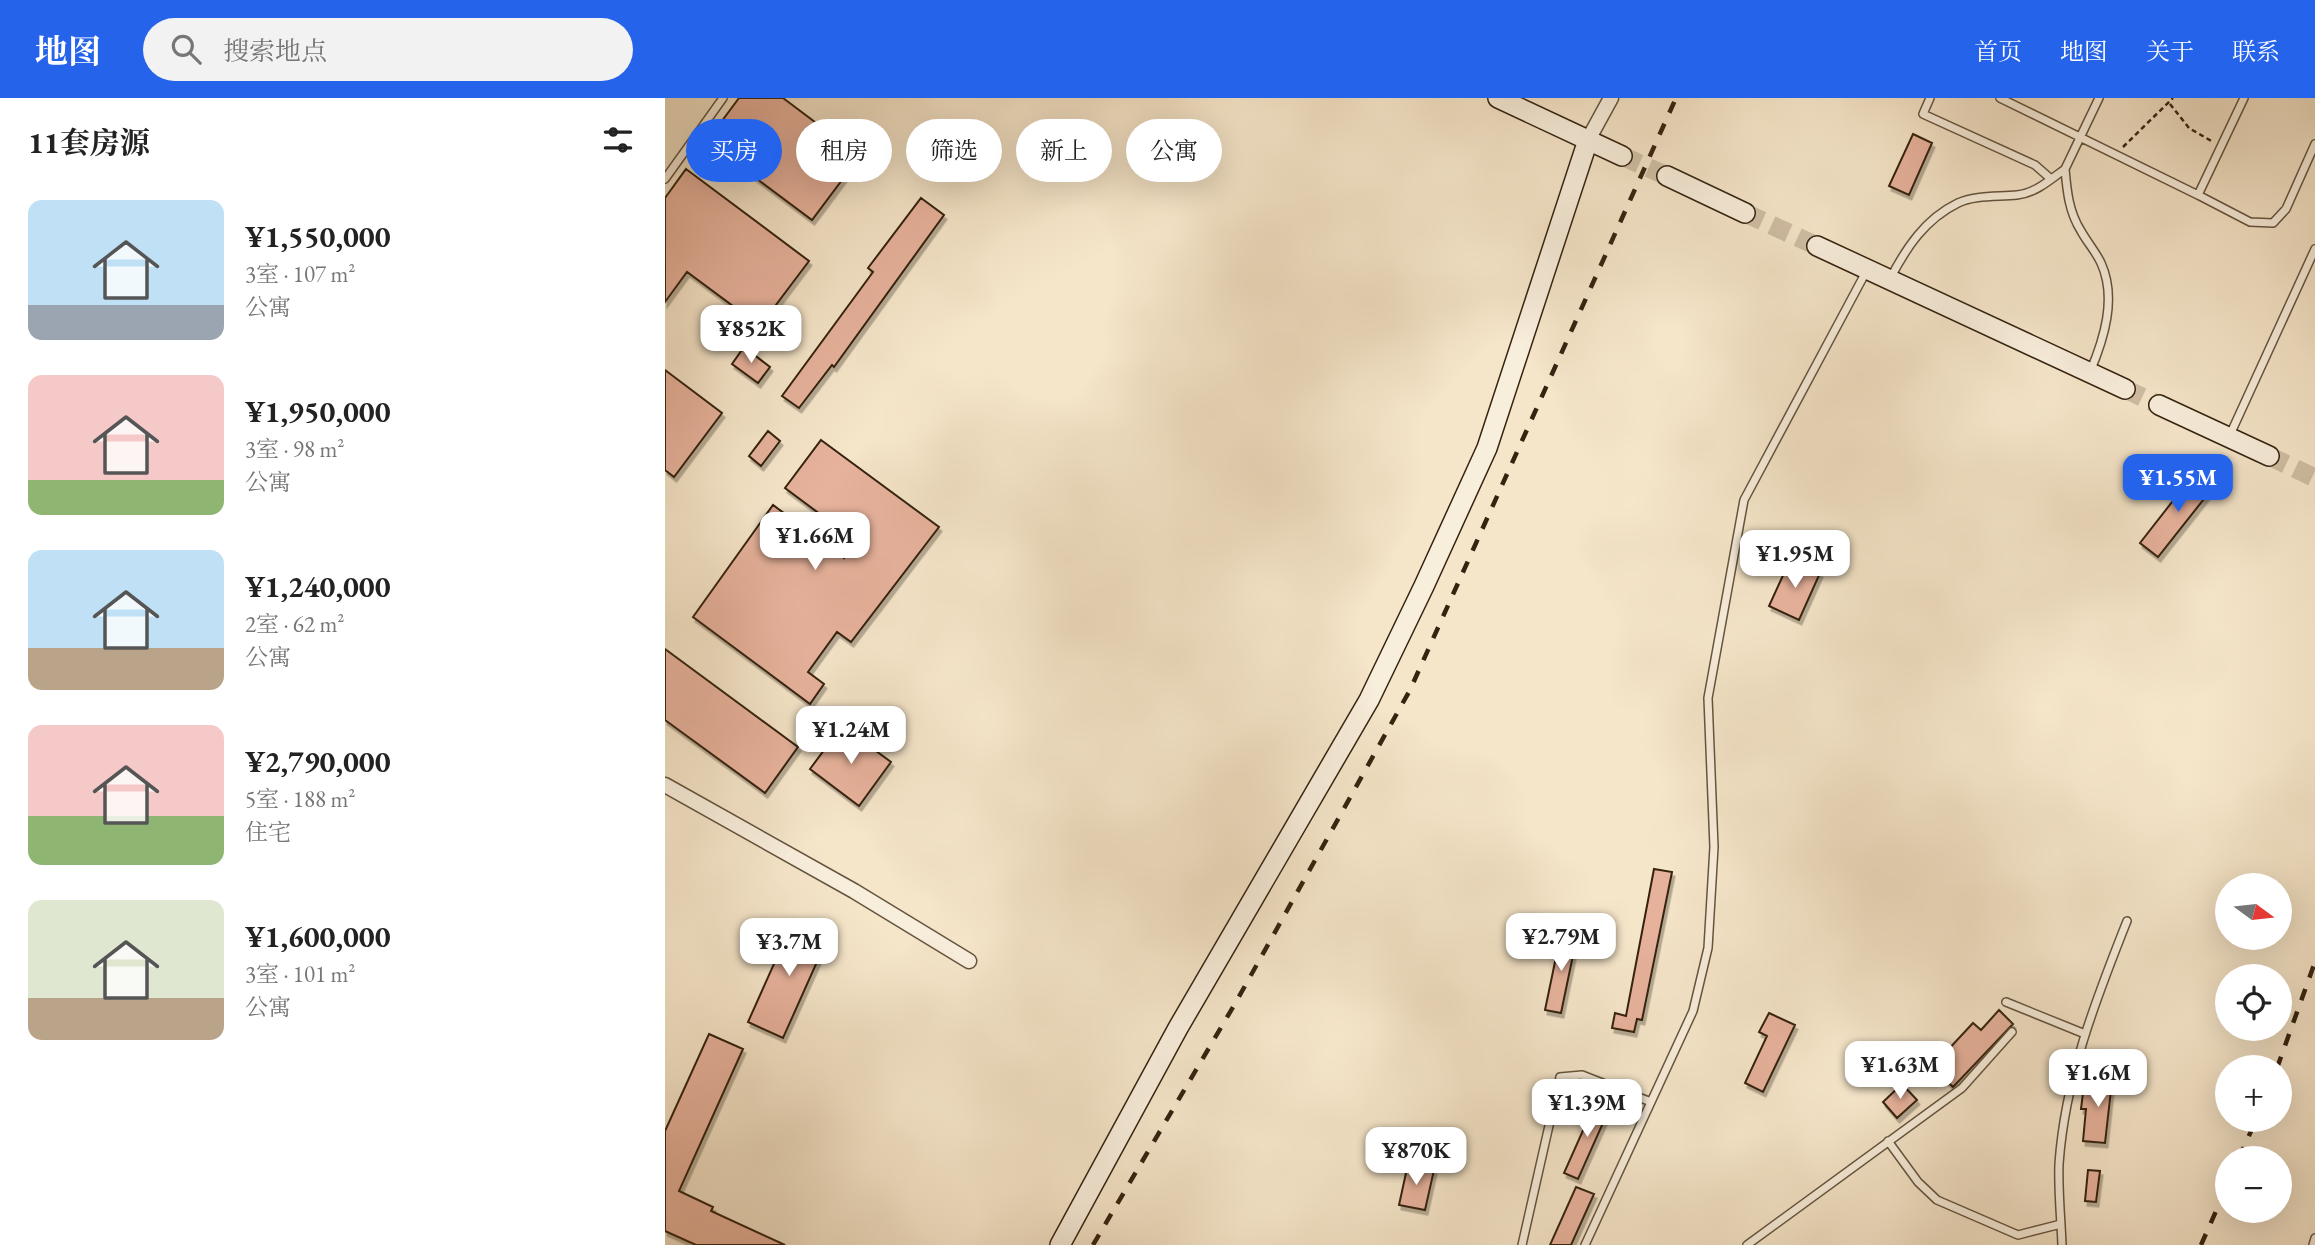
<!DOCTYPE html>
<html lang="zh">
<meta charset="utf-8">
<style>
body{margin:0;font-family:"EB Garamond","Noto Serif SC",serif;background:#f2f2f2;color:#222;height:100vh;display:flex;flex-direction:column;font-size:26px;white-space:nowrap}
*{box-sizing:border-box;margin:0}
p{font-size:23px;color:#767676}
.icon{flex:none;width:38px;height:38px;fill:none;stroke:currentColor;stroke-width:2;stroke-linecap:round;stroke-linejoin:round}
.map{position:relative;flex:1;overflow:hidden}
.sheet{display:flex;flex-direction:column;background:#fff;width:665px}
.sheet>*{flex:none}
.guide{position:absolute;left:21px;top:21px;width:665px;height:63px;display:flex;gap:14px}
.needle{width:46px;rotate:105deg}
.tools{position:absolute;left:1550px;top:775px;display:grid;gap:14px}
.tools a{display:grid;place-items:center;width:77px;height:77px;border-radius:50%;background:#fff;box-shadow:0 7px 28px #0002;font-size:35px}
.price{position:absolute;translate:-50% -60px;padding:0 16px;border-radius:14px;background:#fff;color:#222;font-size:23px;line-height:46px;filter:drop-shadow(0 2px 4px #0008)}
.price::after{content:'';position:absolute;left:50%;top:42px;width:21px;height:16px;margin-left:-10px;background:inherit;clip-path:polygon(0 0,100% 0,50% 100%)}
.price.on{background:#2563eb;color:#fff}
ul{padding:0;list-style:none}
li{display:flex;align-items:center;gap:21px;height:175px;padding:0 28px}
li span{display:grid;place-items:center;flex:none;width:196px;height:140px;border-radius:14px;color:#555}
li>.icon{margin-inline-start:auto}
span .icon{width:84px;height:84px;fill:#fffc;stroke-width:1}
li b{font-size:30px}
h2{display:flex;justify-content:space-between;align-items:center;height:84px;padding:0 28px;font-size:30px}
.tag{padding:0 24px;border-radius:32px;background:#fff;box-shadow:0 7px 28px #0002;font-size:24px;line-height:63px}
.tag.on{background:#2563eb;color:#fff}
header{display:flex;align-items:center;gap:42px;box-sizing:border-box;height:98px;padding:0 35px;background:#2563eb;color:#fff}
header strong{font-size:33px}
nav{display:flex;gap:38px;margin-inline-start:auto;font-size:24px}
.search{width:490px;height:63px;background:#f2f2f2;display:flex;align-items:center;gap:18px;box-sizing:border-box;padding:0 24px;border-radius:38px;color:#767676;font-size:26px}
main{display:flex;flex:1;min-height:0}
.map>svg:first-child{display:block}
</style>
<header>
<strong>地图</strong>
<div class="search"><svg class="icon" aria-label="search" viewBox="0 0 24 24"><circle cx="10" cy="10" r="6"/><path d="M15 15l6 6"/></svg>搜索地点</div>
<nav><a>首页</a><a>地图</a><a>关于</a><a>联系</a></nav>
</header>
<main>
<section class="sheet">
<h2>11套房源<svg class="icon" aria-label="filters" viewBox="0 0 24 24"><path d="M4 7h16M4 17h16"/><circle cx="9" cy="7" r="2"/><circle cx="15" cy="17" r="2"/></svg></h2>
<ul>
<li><span style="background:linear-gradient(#bfe0f5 75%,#9aa5b1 0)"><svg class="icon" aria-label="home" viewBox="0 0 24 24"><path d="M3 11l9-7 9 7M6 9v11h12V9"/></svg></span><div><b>¥1,550,000</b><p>3室 · 107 m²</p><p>公寓</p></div></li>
<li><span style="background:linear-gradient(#f6c9c9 75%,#8fb573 0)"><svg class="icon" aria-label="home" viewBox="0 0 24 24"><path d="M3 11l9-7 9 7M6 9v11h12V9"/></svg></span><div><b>¥1,950,000</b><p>3室 · 98 m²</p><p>公寓</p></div></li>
<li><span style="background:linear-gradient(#bfe0f5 70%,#b9a48a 0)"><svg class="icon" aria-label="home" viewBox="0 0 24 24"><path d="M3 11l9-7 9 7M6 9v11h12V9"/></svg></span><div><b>¥1,240,000</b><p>2室 · 62 m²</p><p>公寓</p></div></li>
<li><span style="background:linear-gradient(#f6c9c9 65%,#8fb573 0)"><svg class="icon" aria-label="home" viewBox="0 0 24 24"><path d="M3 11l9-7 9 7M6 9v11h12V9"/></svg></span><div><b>¥2,790,000</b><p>5室 · 188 m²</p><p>住宅</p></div></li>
<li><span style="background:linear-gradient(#dfe7d0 70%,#b9a48a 0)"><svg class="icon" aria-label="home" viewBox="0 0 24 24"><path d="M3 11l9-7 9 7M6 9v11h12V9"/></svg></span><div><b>¥1,600,000</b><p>3室 · 101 m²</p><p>公寓</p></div></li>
</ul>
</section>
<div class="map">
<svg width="1650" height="1147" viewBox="0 0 1650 1147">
<defs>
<filter id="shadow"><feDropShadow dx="2.5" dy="4.5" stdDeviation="0" flood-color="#0004"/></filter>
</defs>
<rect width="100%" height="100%" fill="#f5e5c9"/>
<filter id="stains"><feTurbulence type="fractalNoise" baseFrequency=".00286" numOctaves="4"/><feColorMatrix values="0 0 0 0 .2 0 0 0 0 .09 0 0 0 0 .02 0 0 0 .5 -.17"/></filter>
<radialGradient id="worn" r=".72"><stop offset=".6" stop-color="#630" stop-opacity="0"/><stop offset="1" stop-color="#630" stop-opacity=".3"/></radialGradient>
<path fill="#e7b29c" stroke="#352310" stroke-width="2" filter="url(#shadow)" d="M 74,0 L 118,0 L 195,58 L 147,122 L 88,78 L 94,70 L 48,35 Z
M 1248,36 L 1267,45 L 1244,97 L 1224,88 Z
M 21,71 L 144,163 L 95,228 L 22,174 L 0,204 L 0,100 Z
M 256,100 L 279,117 L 169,269 L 167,267 L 134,310 L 117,298 L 208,174 L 203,170 Z
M 79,249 L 105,269 L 93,285 L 67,266 Z
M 0,272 L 57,315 L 9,379 L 0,372 Z
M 103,333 L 115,343 L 96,368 L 84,358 Z
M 156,342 L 274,429 L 186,544 L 172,534 L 143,574 L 159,586 L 145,606 L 28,519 L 108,407 L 179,460 L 191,443 L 120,390 Z
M 1532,372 L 1550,387 L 1493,459 L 1475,445 Z
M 1125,462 L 1155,475 L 1134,522 L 1104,508 Z
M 0,551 L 133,649 L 100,695 L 0,622 Z
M 177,628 L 226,664 L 194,708 L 145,671 Z
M 989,771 L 1007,774 L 977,922 L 972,921 L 969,934 L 947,930 L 950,915 L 961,918 Z
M 129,821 L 164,837 L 118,940 L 83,924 Z
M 896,835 L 912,838 L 896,915 L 880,912 Z
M 1334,912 L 1348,926 L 1288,989 L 1267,969 L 1308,925 L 1316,932 Z
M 1104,915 L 1130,927 L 1098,994 L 1080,985 L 1102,938 L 1094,934 Z
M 44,936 L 78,951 L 14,1093 L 48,1109 L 46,1113 L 120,1147 L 31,1147 L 0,1133 L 0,1033 Z
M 1432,972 L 1448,974 L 1440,1045 L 1418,1043 L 1421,1011 L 1416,1011 L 1418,995 L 1430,996 Z
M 1237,986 L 1252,1002 L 1232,1020 L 1218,1004 Z
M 932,1001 L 946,1007 L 913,1081 L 899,1075 Z
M 743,1066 L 769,1072 L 760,1112 L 734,1107 Z
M 1423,1072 L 1435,1073 L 1431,1104 L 1420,1103 Z
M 911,1089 L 929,1096 L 906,1147 L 885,1147 Z"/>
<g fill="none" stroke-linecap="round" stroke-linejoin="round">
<path stroke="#cfbea4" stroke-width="19" stroke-dasharray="19 10" stroke-linecap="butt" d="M 957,58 L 1002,78
M 1080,115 L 1152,148
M 1460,291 L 1494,307
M 1604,358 L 1650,380"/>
<g stroke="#65543e" stroke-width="10">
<path id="lane" d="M 1265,0 L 1258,16 L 1370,67 L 1386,81
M 1335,0 L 1533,97 L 1579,0
M 1400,71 L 1434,0
M 0,81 L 58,0
M 1533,97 L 1585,124 L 1608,125 L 1621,111 L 1650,46
M 1225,181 C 1241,150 1260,121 1293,105 C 1310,97 1333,99 1352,97 C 1371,95 1386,81 1400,71 C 1402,94 1404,114 1416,133 C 1422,144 1431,154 1436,165 C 1452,200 1439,241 1425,274
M 1564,339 L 1650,151
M 1341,904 L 1420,936
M 1223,1043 L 1253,1084 L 1272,1102 L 1353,1137 L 1396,1126
M 857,1147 L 895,979 L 917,977 L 986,1004
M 920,1147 L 1028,913 L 1043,850 L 1049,749 L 1043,600 L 1079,402 L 1202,172
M 1082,1147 L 1297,990 L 1347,934
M 1397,1147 C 1396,1120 1393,1093 1394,1066 C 1400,980 1431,901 1462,823
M 1648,1147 L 1650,1140"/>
</g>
<g stroke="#65543e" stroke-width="17">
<path id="street" d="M 923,42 L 946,0
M 0,687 L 189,793 L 304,863"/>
</g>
<g stroke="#352310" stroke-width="22">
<path id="secondary" d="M 833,0 L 957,58
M 1002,78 L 1080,115
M 1152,148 L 1460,291
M 1494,307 L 1604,358
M 395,1147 L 513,930 L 704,602 L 759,488 L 822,350 L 923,42"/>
</g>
<path stroke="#352310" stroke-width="2.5" stroke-dasharray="5 3.5" stroke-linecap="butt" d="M 1505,6 L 1524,30 L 1548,44
M 1458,49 L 1508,0"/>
<use href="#lane" stroke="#f8eedc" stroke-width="7"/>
<use href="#street" stroke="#f8eedc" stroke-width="14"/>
<use href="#secondary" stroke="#f8eedc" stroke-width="19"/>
<path stroke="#352310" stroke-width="4.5" stroke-dasharray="12 12" stroke-linecap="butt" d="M 1612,970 L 1650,864
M 1574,1060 L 1591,1022
M 428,1147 L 571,904 L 745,592 L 1011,0
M 1536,1147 L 1563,1086"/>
</g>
<rect width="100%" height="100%" filter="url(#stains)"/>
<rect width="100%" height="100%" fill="url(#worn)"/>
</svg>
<div class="tools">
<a><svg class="needle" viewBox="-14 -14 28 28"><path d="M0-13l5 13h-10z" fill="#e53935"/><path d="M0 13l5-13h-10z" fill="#767676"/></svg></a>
<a><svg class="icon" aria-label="locate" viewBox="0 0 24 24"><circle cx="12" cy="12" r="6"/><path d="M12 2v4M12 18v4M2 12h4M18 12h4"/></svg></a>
<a>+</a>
<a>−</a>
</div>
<b class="price" style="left:86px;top:267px">¥852K</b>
<b class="price on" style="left:1513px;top:416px">¥1.55M</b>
<b class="price" style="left:150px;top:474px">¥1.66M</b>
<b class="price" style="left:1130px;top:492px">¥1.95M</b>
<b class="price" style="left:186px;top:668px">¥1.24M</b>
<b class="price" style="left:896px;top:875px">¥2.79M</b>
<b class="price" style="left:124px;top:880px">¥3.7M</b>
<b class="price" style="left:1235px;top:1003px">¥1.63M</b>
<b class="price" style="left:1433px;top:1011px">¥1.6M</b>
<b class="price" style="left:922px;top:1041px">¥1.39M</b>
<b class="price" style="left:751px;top:1089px">¥870K</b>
<div class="guide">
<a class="tag on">买房</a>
<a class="tag">租房</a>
<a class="tag">筛选</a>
<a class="tag">新上</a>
<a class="tag">公寓</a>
</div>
</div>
</main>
